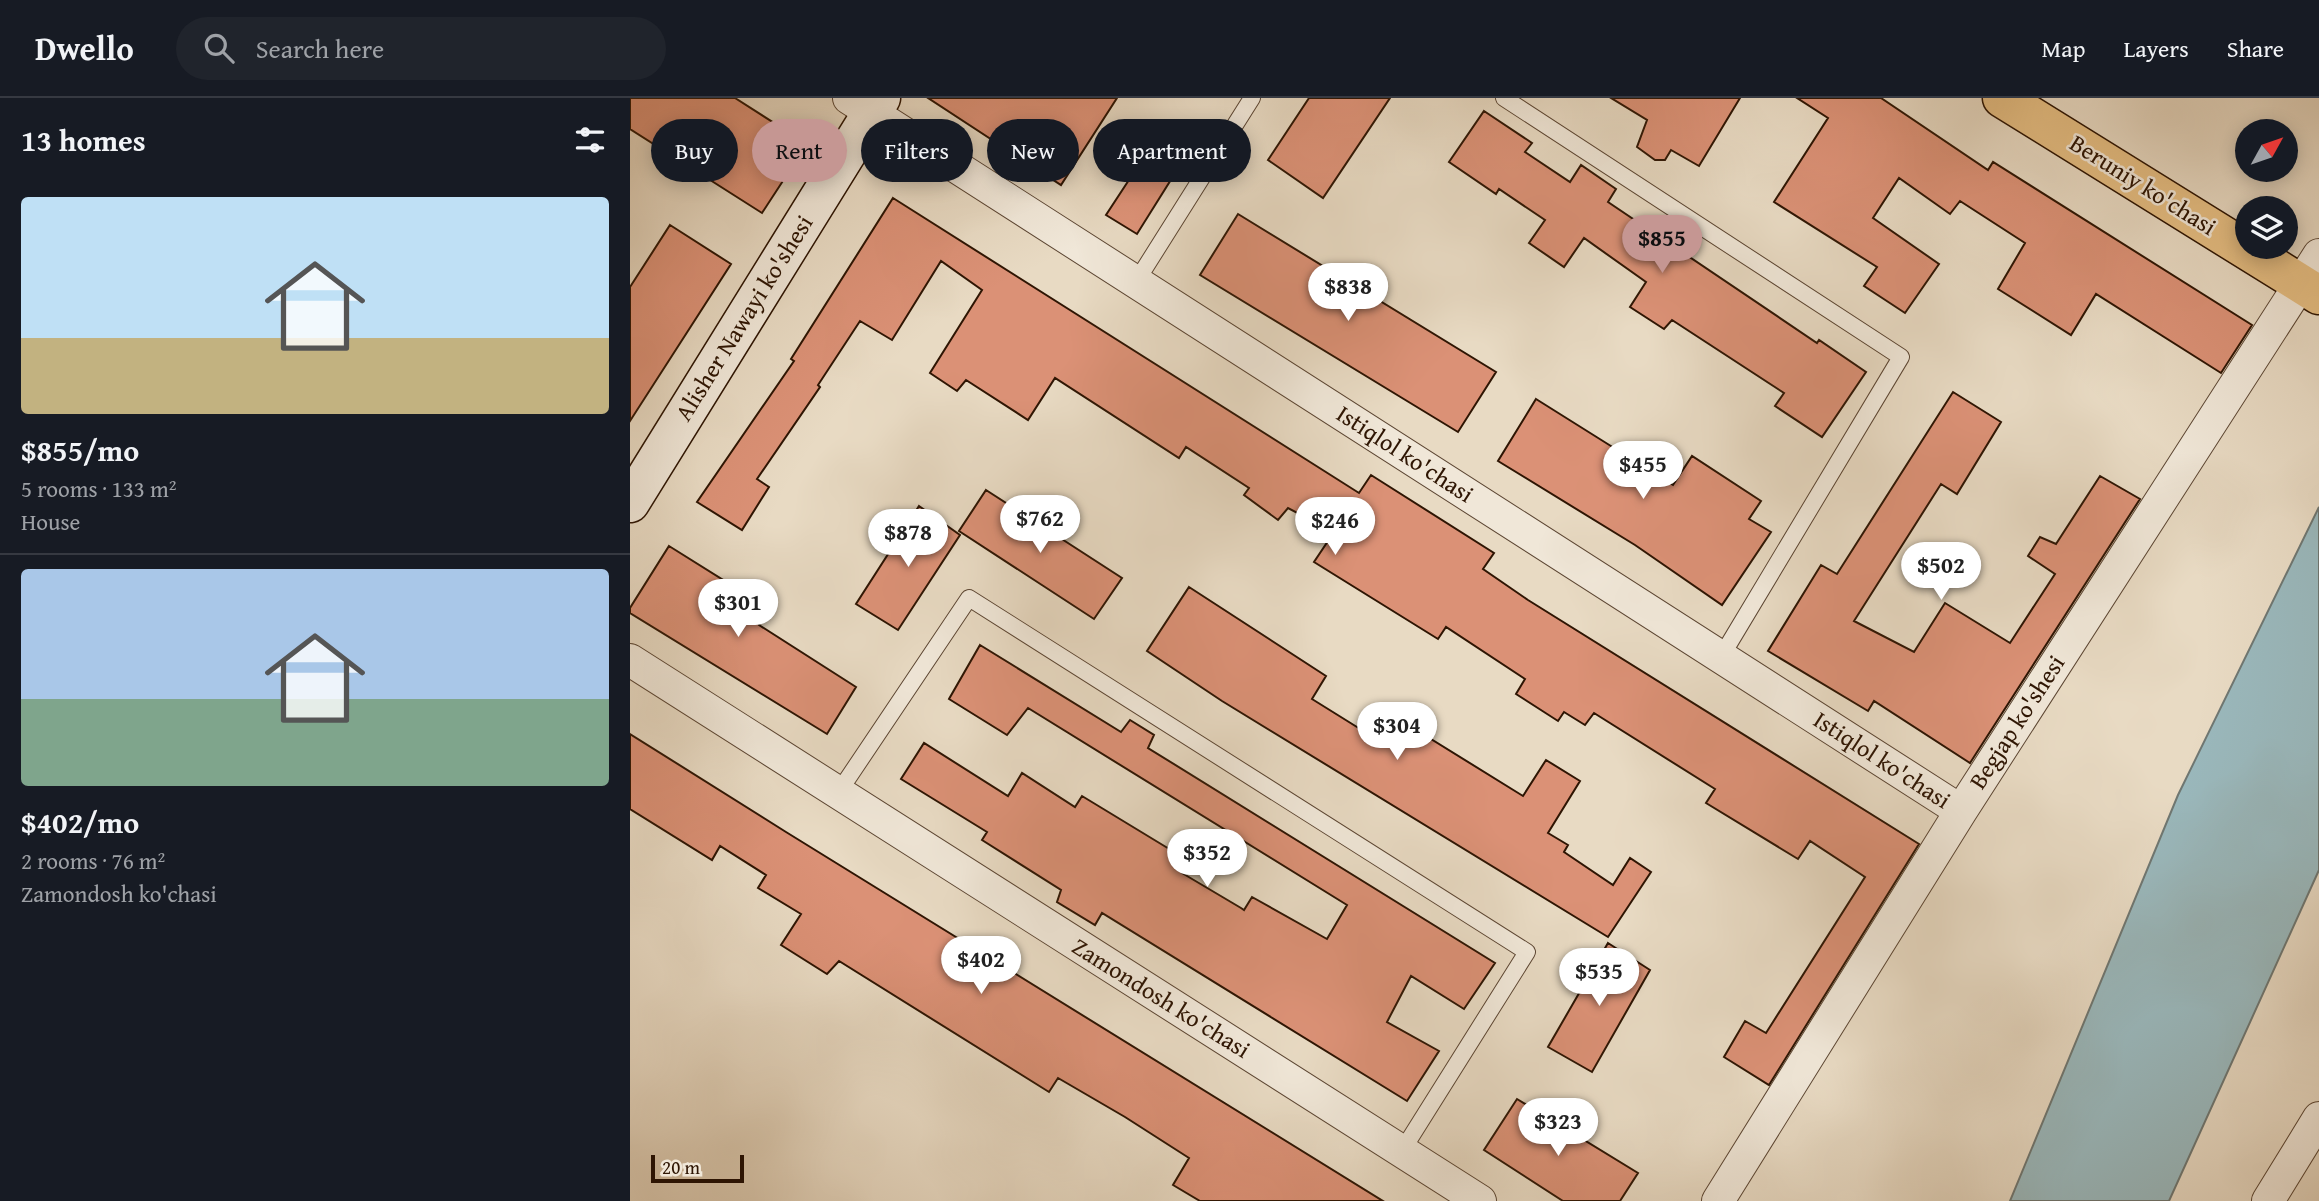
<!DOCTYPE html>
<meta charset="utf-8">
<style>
body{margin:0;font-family:"Gentium Book Plus",serif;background:#20242c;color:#f1f3f6;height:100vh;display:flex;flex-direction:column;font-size:26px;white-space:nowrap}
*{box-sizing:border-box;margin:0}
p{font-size:23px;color:#9ea1a6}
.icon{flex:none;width:38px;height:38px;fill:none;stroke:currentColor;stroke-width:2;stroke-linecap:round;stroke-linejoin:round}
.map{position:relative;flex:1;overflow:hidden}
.details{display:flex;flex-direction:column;background:#171b24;width:630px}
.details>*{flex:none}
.banner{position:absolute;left:21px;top:21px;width:665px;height:63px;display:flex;gap:14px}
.needle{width:46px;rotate:50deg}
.controls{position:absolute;left:1605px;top:21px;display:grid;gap:14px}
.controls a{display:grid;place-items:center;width:63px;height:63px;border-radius:50%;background:#171b24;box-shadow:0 4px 18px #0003;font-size:35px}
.scale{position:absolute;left:21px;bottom:18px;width:93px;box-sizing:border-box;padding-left:7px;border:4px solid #2e1503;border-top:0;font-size:19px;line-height:24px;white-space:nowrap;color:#2e1503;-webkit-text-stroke:5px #f0e7d8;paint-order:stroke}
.price{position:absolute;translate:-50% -60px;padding:0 16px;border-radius:24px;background:#fff;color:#222;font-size:23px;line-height:46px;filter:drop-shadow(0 2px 4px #0008)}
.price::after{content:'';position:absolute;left:50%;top:42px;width:21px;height:16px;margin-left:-10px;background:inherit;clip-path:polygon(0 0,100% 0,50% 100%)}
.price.current{background:#c59692;color:#111}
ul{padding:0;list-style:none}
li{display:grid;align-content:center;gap:14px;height:371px;padding:0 21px}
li+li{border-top:2px solid #363941}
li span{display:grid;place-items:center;height:217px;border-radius:7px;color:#555}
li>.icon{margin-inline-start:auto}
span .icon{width:126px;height:126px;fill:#fffc;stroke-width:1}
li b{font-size:30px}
h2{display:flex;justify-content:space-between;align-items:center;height:84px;padding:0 21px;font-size:30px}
.tag{padding:0 24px;border-radius:32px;background:#171b24;box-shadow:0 4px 18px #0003;font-size:24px;line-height:63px}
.tag.current{background:#c59692;color:#111}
header{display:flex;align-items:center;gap:42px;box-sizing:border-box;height:98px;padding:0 35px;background:#171b24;border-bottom:2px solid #363941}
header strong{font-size:33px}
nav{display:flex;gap:38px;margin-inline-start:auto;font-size:24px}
.search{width:490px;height:63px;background:#20242c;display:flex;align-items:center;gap:18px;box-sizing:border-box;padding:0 24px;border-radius:38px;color:#9ea1a6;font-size:26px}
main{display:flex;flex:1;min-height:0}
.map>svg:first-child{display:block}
</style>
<header>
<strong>Dwello</strong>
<div class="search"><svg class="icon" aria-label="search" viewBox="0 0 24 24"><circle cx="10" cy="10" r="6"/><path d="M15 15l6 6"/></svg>Search here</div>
<nav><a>Map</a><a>Layers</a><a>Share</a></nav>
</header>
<main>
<section class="details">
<h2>13 homes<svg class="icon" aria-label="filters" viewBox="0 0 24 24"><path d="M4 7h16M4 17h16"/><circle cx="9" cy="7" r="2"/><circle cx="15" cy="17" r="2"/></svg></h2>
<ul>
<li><span style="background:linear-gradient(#bfe0f5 65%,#c2b280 0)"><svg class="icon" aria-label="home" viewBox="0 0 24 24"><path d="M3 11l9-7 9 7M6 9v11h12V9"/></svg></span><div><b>$855/mo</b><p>5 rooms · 133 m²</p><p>House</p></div></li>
<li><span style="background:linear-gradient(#a9c7e8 60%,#7fa58c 0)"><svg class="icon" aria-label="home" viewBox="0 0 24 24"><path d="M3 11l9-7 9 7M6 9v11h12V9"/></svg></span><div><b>$402/mo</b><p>2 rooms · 76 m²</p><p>Zamondosh ko'chasi</p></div></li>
</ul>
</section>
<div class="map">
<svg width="1689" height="1103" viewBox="0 0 1689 1103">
<rect width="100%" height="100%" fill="#e8dac3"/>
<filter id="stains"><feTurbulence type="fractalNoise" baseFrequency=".00286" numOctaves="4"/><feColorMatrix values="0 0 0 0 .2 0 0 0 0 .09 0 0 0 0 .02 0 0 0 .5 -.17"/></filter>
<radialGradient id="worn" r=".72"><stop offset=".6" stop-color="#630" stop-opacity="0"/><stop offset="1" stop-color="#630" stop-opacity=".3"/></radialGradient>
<path fill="#9ab8bc" stroke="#6f7772" stroke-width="2" d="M 1689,409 L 1689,772 L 1539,1103 L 1380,1103 L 1548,697 Z"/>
<path fill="#db9176" stroke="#2e1503" stroke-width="2" d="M 0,0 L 105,0 L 177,46 L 132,115 L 0,31 Z
M 298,0 L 487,0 L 431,87 Z
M 679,0 L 760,0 L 693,100 L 638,62 Z
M 981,0 L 1110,0 L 1069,68 L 1041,52 L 1035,62 L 1025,62 L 1007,49 L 1017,22 Z
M 1167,0 L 1251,0 L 1358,72 L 1363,64 L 1622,227 L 1591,275 L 1466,196 L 1441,237 L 1368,191 L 1395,145 L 1330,103 L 1320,116 L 1269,80 L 1243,120 L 1309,166 L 1275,215 L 1234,188 L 1247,169 L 1144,104 L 1198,20 Z
M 854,13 L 902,45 L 895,54 L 940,84 L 951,67 L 986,91 L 978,104 L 1187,245 L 1189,242 L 1236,274 L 1192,339 L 1145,308 L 1154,295 L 1042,222 L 1034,231 L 1000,209 L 1016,184 L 954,140 L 934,169 L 899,145 L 915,122 L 869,91 L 866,96 L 819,64 Z
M 512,62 L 542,80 L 507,136 L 476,117 Z
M 263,100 L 729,395 L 741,377 L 864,455 L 853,471 L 898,502 L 1289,746 L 1139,987 L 1094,959 L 1115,923 L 1136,935 L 1235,779 L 1180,743 L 1168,761 L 1076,705 L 1085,691 L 964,615 L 955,627 L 934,614 L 928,623 L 886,596 L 895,581 L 816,529 L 808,541 L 684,464 L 704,434 L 658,410 L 648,422 L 614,397 L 619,390 L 556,349 L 549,360 L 425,280 L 398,322 L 336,282 L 327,293 L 300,275 L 352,192 L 311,163 L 262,242 L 230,223 L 188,287 L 190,289 L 127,381 L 139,389 L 112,432 L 67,404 L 164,263 L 161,261 Z
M 608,116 L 866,274 L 828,334 L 570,177 Z
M 40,127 L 101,166 L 0,323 L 0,189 Z
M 1323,294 L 1371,324 L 1327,396 L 1311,386 L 1224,523 L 1284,554 L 1315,505 L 1380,545 L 1425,476 L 1398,458 L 1410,439 L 1426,446 L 1470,378 L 1510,401 L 1340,665 L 1244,603 L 1238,613 L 1138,553 L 1191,467 L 1207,476 Z
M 906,301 L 1043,387 L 1062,358 L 1131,403 L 1119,421 L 1141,434 L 1092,507 L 1005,447 L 868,363 Z
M 356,392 L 492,480 L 464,521 L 329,433 Z
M 289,408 L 330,437 L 268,532 L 226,506 Z
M 39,448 L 138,510 L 129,527 L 226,589 L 197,636 L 0,515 L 0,510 Z
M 559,489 L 696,578 L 682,601 L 743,639 L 759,615 L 893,698 L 916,662 L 950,683 L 918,735 L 938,747 L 934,754 L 983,787 L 1000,760 L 1021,774 L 978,839 L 592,603 L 517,553 Z
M 350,547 L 491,634 L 500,622 L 524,637 L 518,650 L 865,865 L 834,911 L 781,878 L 757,924 L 809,953 L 777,1003 L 472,815 L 465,827 L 427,804 L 431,792 L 352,742 L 357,734 L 271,681 L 294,645 L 378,698 L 392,675 L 445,709 L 452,698 L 559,763 L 552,775 L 611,810 L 614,812 L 622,799 L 697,841 L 717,807 L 398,610 L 377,637 L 319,601 Z
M 0,636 L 156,734 L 753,1103 L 570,1103 L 543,1087 L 559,1060 L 495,1019 L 428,980 L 419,994 L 209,863 L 197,876 L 151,847 L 171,816 L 128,790 L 136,777 L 90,748 L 82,762 L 0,711 Z
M 978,845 L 1020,872 L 962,974 L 918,949 Z
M 887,1001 L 1008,1075 L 990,1103 L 933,1103 L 854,1052 Z"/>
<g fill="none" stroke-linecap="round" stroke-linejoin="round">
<g stroke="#5c4633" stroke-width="18">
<path id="lane" d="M 874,0 L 1271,259 L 1091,559
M 506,184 L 622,0
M 208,695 L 339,500 L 897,854 L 772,1053"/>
</g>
<g stroke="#5c4633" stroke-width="34">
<path id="street" d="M 219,0 L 1331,713
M 0,562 L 850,1103
M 1088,1103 L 1331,713 L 1689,157
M 1638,1103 L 1689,1020"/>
</g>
<g stroke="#2e1503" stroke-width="41">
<path id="secondary" d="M 0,405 L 251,0"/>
</g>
<g stroke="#2e1503" stroke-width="41">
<path id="primary" d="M 1372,0 L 1689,197"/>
</g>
<use href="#lane" stroke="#f0e7d8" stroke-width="16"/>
<use href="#street" stroke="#f0e7d8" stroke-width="32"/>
<use href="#secondary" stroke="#f0e7d8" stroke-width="38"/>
<use href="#primary" stroke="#e4bd82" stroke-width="38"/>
</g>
<g text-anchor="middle" stroke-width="5" stroke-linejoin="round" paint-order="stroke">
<g font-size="24" fill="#2e1503" stroke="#f0e7d8">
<text transform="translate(1513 87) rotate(32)" y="8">Beruniy ko'chasi</text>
<text transform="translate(114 220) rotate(-58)" y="8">Alisher Nawayi ko'shesi</text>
<text transform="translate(775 356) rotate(33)" y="8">Istiqlol ko'chasi</text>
<text transform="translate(1387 624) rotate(-57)" y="8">Begjap ko'shesi</text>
<text transform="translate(1252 662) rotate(33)" y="8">Istiqlol ko'chasi</text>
<text transform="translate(531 900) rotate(32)" y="8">Zamondosh ko'chasi</text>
</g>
</g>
<rect width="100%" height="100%" filter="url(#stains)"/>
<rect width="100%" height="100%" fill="url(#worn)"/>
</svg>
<div class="controls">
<a><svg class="needle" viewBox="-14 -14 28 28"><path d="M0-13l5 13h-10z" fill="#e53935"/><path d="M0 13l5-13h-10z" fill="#9ea1a6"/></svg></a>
<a><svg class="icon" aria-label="layers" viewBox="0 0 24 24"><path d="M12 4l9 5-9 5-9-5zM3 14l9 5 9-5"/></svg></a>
</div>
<div class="scale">20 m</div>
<b class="price current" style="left:1032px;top:177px">$855</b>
<b class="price" style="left:718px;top:225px">$838</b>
<b class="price" style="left:1013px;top:403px">$455</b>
<b class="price" style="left:410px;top:457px">$762</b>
<b class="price" style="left:705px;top:459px">$246</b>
<b class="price" style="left:278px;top:471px">$878</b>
<b class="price" style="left:1311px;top:504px">$502</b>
<b class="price" style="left:108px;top:541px">$301</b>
<b class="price" style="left:767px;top:664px">$304</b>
<b class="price" style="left:577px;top:791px">$352</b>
<b class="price" style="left:351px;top:898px">$402</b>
<b class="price" style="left:969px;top:910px">$535</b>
<b class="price" style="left:928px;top:1060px">$323</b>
<div class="banner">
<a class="tag">Buy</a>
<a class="tag current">Rent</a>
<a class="tag">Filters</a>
<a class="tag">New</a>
<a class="tag">Apartment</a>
</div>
</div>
</main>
